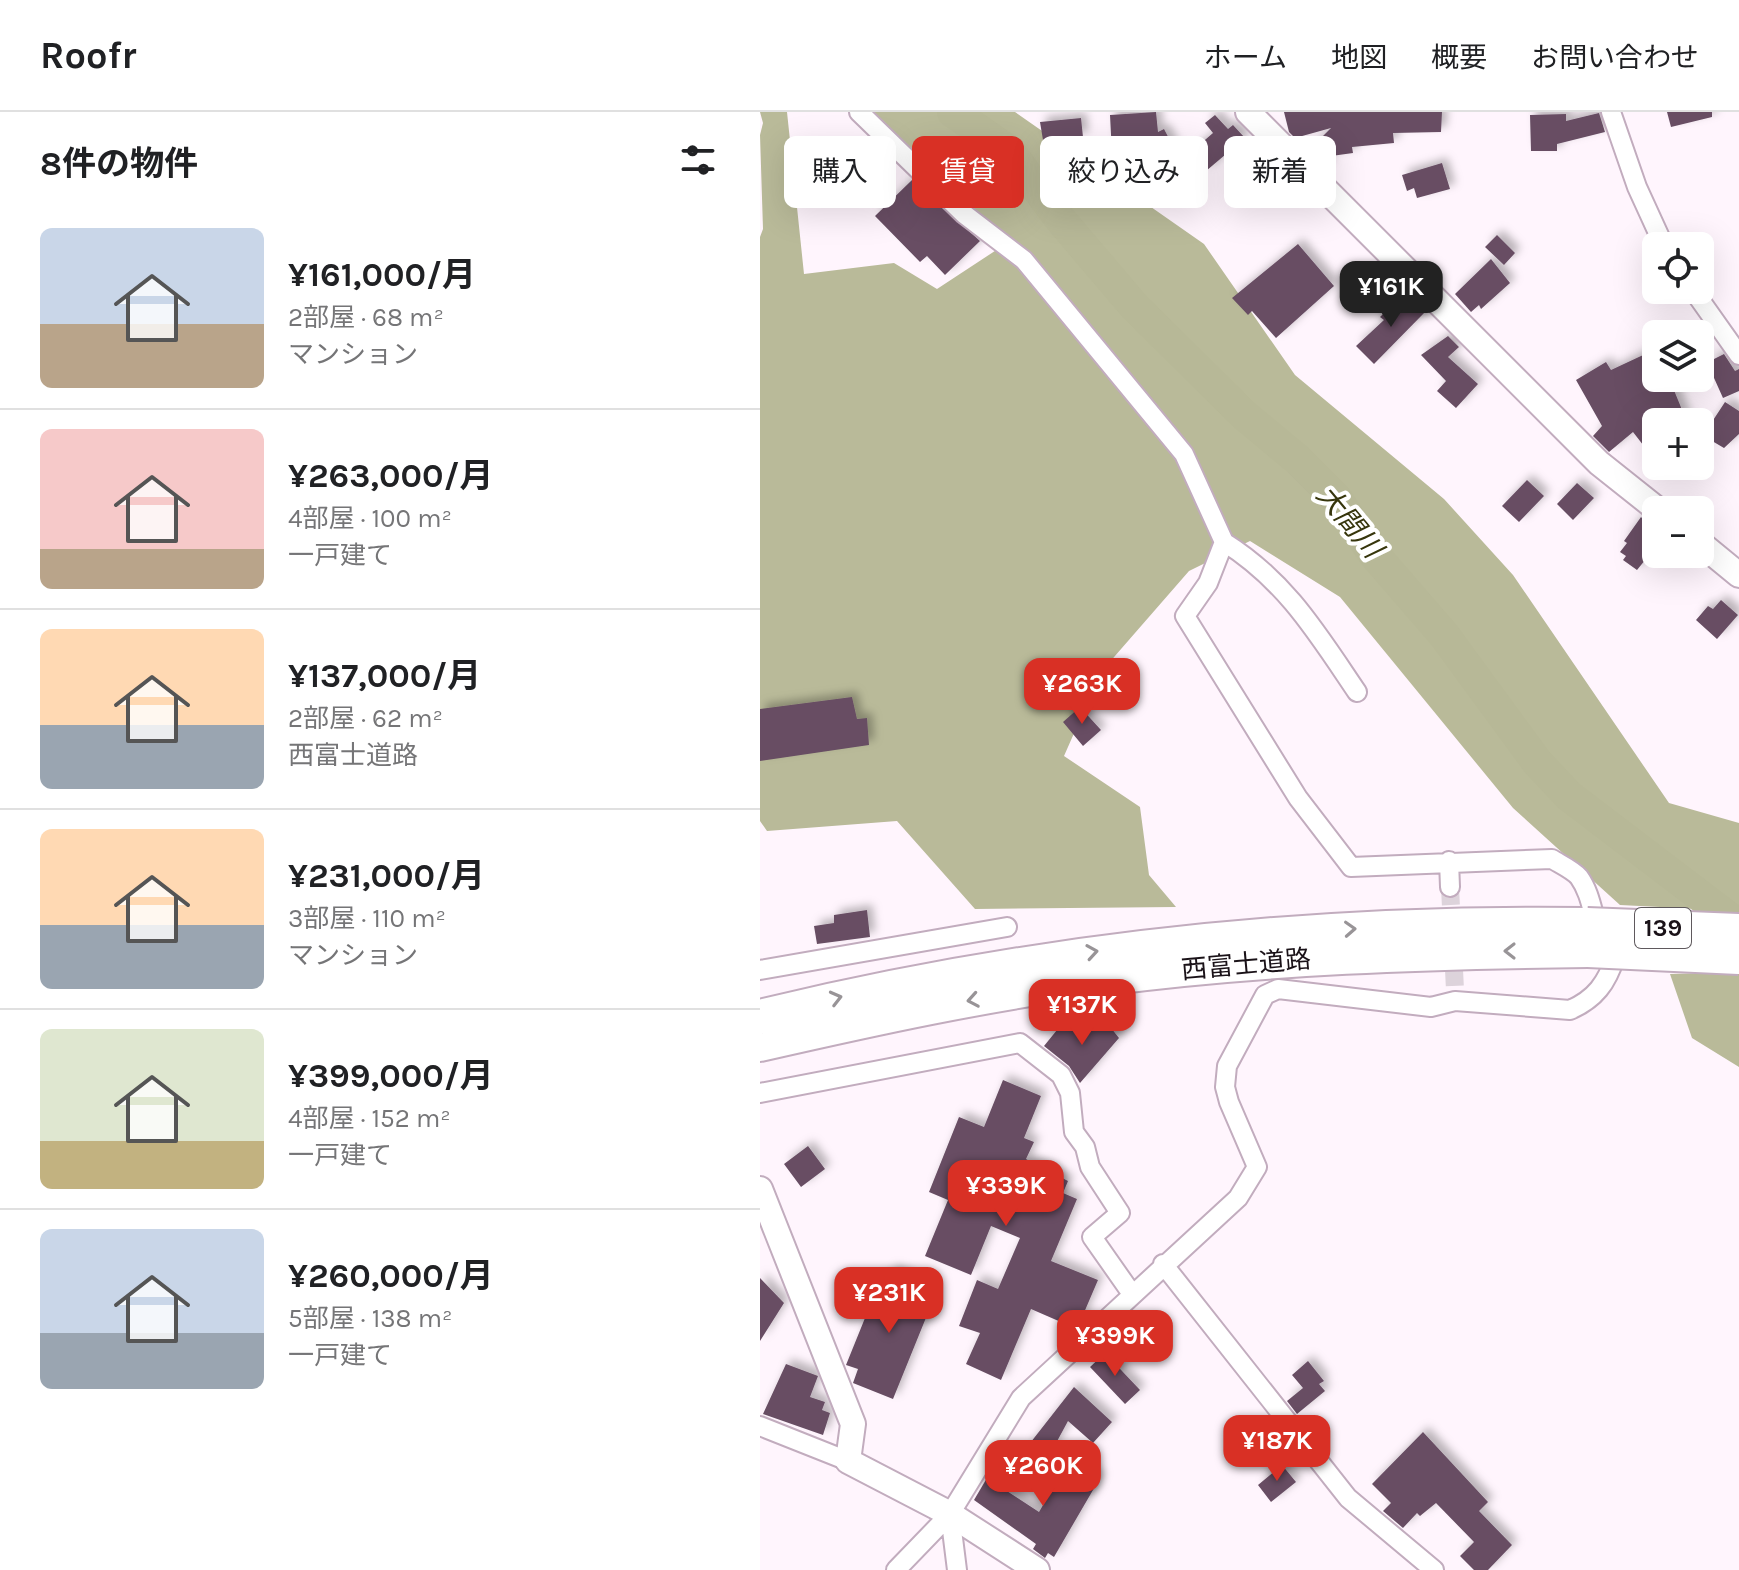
<!DOCTYPE html>
<html lang="ja">
<meta charset="utf-8">
<style>
body{margin:0;font-family:Karla,"Noto Sans JP",sans-serif;background:#f2f2f2;color:#202124;height:100vh;display:flex;flex-direction:column;font-size:30px;white-space:nowrap}
*{box-sizing:border-box;margin:0}
p{font-size:26px;color:#757577}
.icon{flex:none;width:44px;height:44px;fill:none;stroke:currentColor;stroke-width:2;stroke-linecap:round;stroke-linejoin:round}
.map{position:relative;flex:1;overflow:hidden}
.drawer{display:flex;flex-direction:column;background:#fff;width:760px}
.drawer>*{flex:none}
.top-card{position:absolute;left:24px;top:24px;width:760px;height:72px;display:flex;gap:16px}
.buttons{position:absolute;left:882px;top:120px;display:grid;gap:16px}
.buttons a{display:grid;place-items:center;width:72px;height:72px;border-radius:12px;background:#fff;box-shadow:0 8px 32px #0002;font-size:40px}
.price{position:absolute;translate:-50% -68px;padding:0 18px;border-radius:16px;background:#d93025;color:#fff;font-size:26px;line-height:52px;filter:drop-shadow(0 2px 4px #0008)}
.price::after{content:'';position:absolute;left:50%;top:48px;width:24px;height:18px;margin-left:-12px;background:inherit;clip-path:polygon(0 0,100% 0,50% 100%)}
.price.current{background:#222;color:#fff}
ul{padding:0;list-style:none}
li{display:flex;align-items:center;gap:24px;height:200px;padding:0 40px}
li+li{border-top:2px solid #e0e0e0}
li span{display:grid;place-items:center;flex:none;width:224px;height:160px;border-radius:12px;color:#555}
li>.icon{margin-inline-start:auto}
span .icon{width:96px;height:96px;fill:#fffc;stroke-width:1}
li b{font-size:34px}
h2{display:flex;justify-content:space-between;align-items:center;height:96px;padding:0 40px;font-size:34px}
.pill{padding:0 28px;border-radius:12px;background:#fff;box-shadow:0 8px 32px #0002;font-size:28px;line-height:72px}
.pill.current{background:#d93025;color:#fff}
header{display:flex;align-items:center;gap:48px;box-sizing:border-box;height:112px;padding:0 40px;background:#fff;border-bottom:2px solid #e0e0e0}
header strong{font-size:38px}
nav{display:flex;gap:44px;margin-inline-start:auto;font-size:28px}
main{display:flex;flex:1;min-height:0}
.map>svg:first-child{display:block}
</style>
<header>
<strong>Roofr</strong>
<nav><a>ホーム</a><a>地図</a><a>概要</a><a>お問い合わせ</a></nav>
</header>
<main>
<section class="drawer">
<h2>8件の物件<svg class="icon" aria-label="filters" viewBox="0 0 24 24"><path d="M4 7h16M4 17h16"/><circle cx="9" cy="7" r="2"/><circle cx="15" cy="17" r="2"/></svg></h2>
<ul>
<li><span style="background:linear-gradient(#c9d6e8 60%,#b9a48a 0)"><svg class="icon" aria-label="home" viewBox="0 0 24 24"><path d="M3 11l9-7 9 7M6 9v11h12V9"/></svg></span><div><b>¥161,000/月</b><p>2部屋 · 68 m²</p><p>マンション</p></div></li>
<li><span style="background:linear-gradient(#f6c9c9 75%,#b9a48a 0)"><svg class="icon" aria-label="home" viewBox="0 0 24 24"><path d="M3 11l9-7 9 7M6 9v11h12V9"/></svg></span><div><b>¥263,000/月</b><p>4部屋 · 100 m²</p><p>一戸建て</p></div></li>
<li><span style="background:linear-gradient(#ffd9b3 60%,#9aa5b1 0)"><svg class="icon" aria-label="home" viewBox="0 0 24 24"><path d="M3 11l9-7 9 7M6 9v11h12V9"/></svg></span><div><b>¥137,000/月</b><p>2部屋 · 62 m²</p><p>西富士道路</p></div></li>
<li><span style="background:linear-gradient(#ffd9b3 60%,#9aa5b1 0)"><svg class="icon" aria-label="home" viewBox="0 0 24 24"><path d="M3 11l9-7 9 7M6 9v11h12V9"/></svg></span><div><b>¥231,000/月</b><p>3部屋 · 110 m²</p><p>マンション</p></div></li>
<li><span style="background:linear-gradient(#dfe7d0 70%,#c2b280 0)"><svg class="icon" aria-label="home" viewBox="0 0 24 24"><path d="M3 11l9-7 9 7M6 9v11h12V9"/></svg></span><div><b>¥399,000/月</b><p>4部屋 · 152 m²</p><p>一戸建て</p></div></li>
<li><span style="background:linear-gradient(#c9d6e8 65%,#9aa5b1 0)"><svg class="icon" aria-label="home" viewBox="0 0 24 24"><path d="M3 11l9-7 9 7M6 9v11h12V9"/></svg></span><div><b>¥260,000/月</b><p>5部屋 · 138 m²</p><p>一戸建て</p></div></li>
</ul>
</section>
<div class="map">
<svg width="979" height="1458" viewBox="0 0 979 1458">
<defs>
<filter id="shadow"><feDropShadow dx="5.5" dy="-5.5" stdDeviation="4" flood-color="#0004"/></filter>
</defs>
<rect width="100%" height="100%" fill="#fff5fd"/>
<path fill="#b9ba99" d="M 0,0 L 27,0 L 44,162 L 134,151 L 177,177 L 244,133 L 110,0 L 255,0 L 444,132 L 535,263 L 684,387 L 753,463 L 909,691 L 979,711 L 979,799 L 860,793 L 753,696 L 580,485 L 490,429 L 429,459 L 341,560 L 304,644 L 380,695 L 389,763 L 416,795 L 215,797 L 137,709 L 7,719 L 0,709 L 0,125 L 3,117 L 0,23 L 3,11 Z
M 979,860 L 979,955 L 932,926 L 910,862 Z"/>
<g fill="none" stroke-linecap="round" stroke-linejoin="round">
<path stroke="#b7b897" stroke-width="32" d="M 193,0 L 250,40 L 300,107 L 374,194 L 484,303 L 537,347 L 576,386 L 613,441 L 684,523 L 777,650 L 809,684 L 968,805 L 979,823"/>
</g>
<path fill="#674e63" filter="url(#shadow)" d="M 396,0 L 398,20 L 404,17 L 414,36 L 396,46 L 393,40 L 352,42 L 350,3 Z
M 524,0 L 682,0 L 681,20 L 633,21 L 634,31 L 592,35 L 593,41 L 564,45 L 569,55 L 566,56 L 548,39 L 571,16 L 535,26 L 529,20 Z
M 907,0 L 952,0 L 952,5 L 911,15 Z
M 839,1 L 845,20 L 797,32 L 797,39 L 771,39 L 770,3 L 806,2 L 806,9 Z
M 455,3 L 468,17 L 473,13 L 485,26 L 446,59 L 431,40 L 453,21 L 445,11 Z
M 321,6 L 323,25 L 283,28 L 280,10 Z
M 682,51 L 690,77 L 657,86 L 654,76 L 647,79 L 642,63 Z
M 152,68 L 220,129 L 185,163 L 167,144 L 160,150 L 115,104 Z
M 737,123 L 755,141 L 744,153 L 725,135 Z
M 538,132 L 574,174 L 516,226 L 492,199 L 488,203 L 472,186 Z
M 731,147 L 750,171 L 721,197 L 719,193 L 711,200 L 695,182 Z
M 650,183 L 666,199 L 614,252 L 596,234 L 624,208 L 620,205 L 630,195 L 634,200 Z
M 688,224 L 699,235 L 688,245 L 718,272 L 696,296 L 677,279 L 686,269 L 661,243 Z
M 896,237 L 896,266 L 909,266 L 927,310 L 896,310 L 896,332 L 887,338 L 873,320 L 849,340 L 833,324 L 842,314 L 816,268 L 846,250 L 851,258 Z
M 964,242 L 975,259 L 979,257 L 979,279 L 963,286 L 950,257 L 954,255 L 950,249 Z
M 965,290 L 979,299 L 979,322 L 964,336 L 947,326 L 950,321 L 946,319 Z
M 767,368 L 784,384 L 759,410 L 742,394 Z
M 817,371 L 834,386 L 813,408 L 797,392 Z
M 881,405 L 896,421 L 884,437 L 890,442 L 877,458 L 863,448 L 866,444 L 860,440 L 867,431 L 864,429 Z
M 961,488 L 978,503 L 957,527 L 936,508 L 948,494 L 953,497 Z
M 92,585 L 97,607 L 107,606 L 109,633 L 0,649 L 0,597 Z
M 320,595 L 341,618 L 323,634 L 303,610 Z
M 107,798 L 110,825 L 57,832 L 54,814 L 74,811 L 74,803 Z
M 347,911 L 359,926 L 320,971 L 309,954 L 284,934 L 297,918 Z
M 243,968 L 281,984 L 264,1026 L 274,1030 L 266,1047 L 308,1069 L 303,1081 L 317,1087 L 291,1149 L 338,1168 L 317,1217 L 271,1197 L 241,1268 L 206,1252 L 220,1221 L 199,1214 L 217,1168 L 238,1177 L 260,1126 L 231,1114 L 211,1163 L 165,1144 L 188,1088 L 169,1080 L 199,1005 L 224,1015 Z
M 48,1034 L 65,1057 L 41,1075 L 24,1052 Z
M 131,1158 L 150,1165 L 146,1174 L 174,1186 L 133,1287 L 93,1271 L 98,1257 L 86,1253 L 122,1164 L 128,1166 Z
M 0,1166 L 24,1191 L 0,1229 Z
M 345,1241 L 380,1278 L 365,1292 L 330,1255 Z
M 548,1249 L 564,1269 L 559,1272 L 565,1279 L 537,1302 L 527,1289 L 543,1276 L 532,1263 Z
M 26,1252 L 58,1264 L 50,1285 L 65,1290 L 62,1298 L 70,1301 L 63,1323 L 3,1302 Z
M 314,1275 L 352,1310 L 333,1331 L 308,1309 L 288,1346 L 267,1335 Z
M 663,1320 L 728,1390 L 719,1399 L 752,1433 L 728,1458 L 714,1458 L 700,1444 L 714,1430 L 676,1391 L 660,1404 L 657,1401 L 643,1416 L 623,1399 L 631,1391 L 612,1372 Z
M 310,1347 L 340,1366 L 294,1445 L 288,1441 L 285,1446 L 273,1437 L 276,1432 L 214,1388 L 227,1366 L 279,1400 Z
M 522,1353 L 536,1370 L 511,1390 L 498,1373 Z"/>
<g fill="none" stroke-linecap="round" stroke-linejoin="round">
<path stroke="#ddd3db" stroke-width="18" stroke-dasharray="18 9" stroke-linecap="butt" d="M 690,775 L 695,878"/>
<g stroke="#c2acbe" stroke-width="22">
<path id="minor" d="M 99,0 L 204,102 L 264,148 L 424,342 L 464,430 L 448,471 L 425,504 L 538,686 L 591,755 L 792,747 C 800,752 813,758 819,765 C 837,790 831,823 855,845 C 847,871 835,887 810,898 L 695,889 L 671,895 L 518,877 L 505,883 L 467,954 L 465,975 L 469,990 L 497,1055 L 478,1086 L 261,1286 L 190,1402 L 136,1458
M 851,0 L 877,75 L 904,134
M 933,178 L 979,243
M 464,430 C 526,469 557,521 597,580
M 689,749 L 690,775
M 0,858 L 247,815
M 0,981 L 260,931 L 301,963 L 310,981 L 314,1020 L 325,1035 L 330,1055 L 360,1101 L 332,1125 L 372,1182
M 403,1152 L 588,1386 L 674,1458
M 0,1314 L 88,1349
M 190,1402 L 197,1458"/>
</g>
<g stroke="#c2acbe" stroke-width="28">
<path id="tertiary" d="M 488,0 L 839,351 L 898,398
M 940,431 L 979,463
M 0,1077 L 93,1312 L 88,1349 L 190,1402 L 277,1458"/>
</g>
<g stroke="#c2acbe" stroke-width="38">
<path id="motorway" d="M 0,905 C 272,839 548,809 827,813
M 0,932 C 114,906 228,881 345,866 C 505,845 666,840 828,838"/>
</g>
<use href="#minor" stroke="#fff" stroke-width="18"/>
<use href="#tertiary" stroke="#fff" stroke-width="24"/>
<use href="#motorway" stroke="#fff" stroke-width="34"/>
<g stroke="#c2acbe" stroke-width="38" stroke-linecap="butt">
<path id="motorway-bridge" d="M 827,813 L 979,819
M 828,838 L 979,845"/>
</g>
<use href="#motorway-bridge" stroke="#fff" stroke-width="34"/>
</g>
<defs><path id="oneway-chevron" d="M-2-3.5L2.5 0L-2 3.5" fill="none" stroke-width="1.6" stroke-linecap="round" stroke-linejoin="round" transform="scale(2)"/></defs>
<g stroke="#989497">
<use href="#oneway-chevron" transform="translate(590 817) rotate(-3)"/>
<use href="#oneway-chevron" transform="translate(750 839) rotate(180)"/>
<use href="#oneway-chevron" transform="translate(332 840) rotate(-9)"/>
<use href="#oneway-chevron" transform="translate(76 886) rotate(-14)"/>
<use href="#oneway-chevron" transform="translate(213 888) rotate(170)"/>
</g>
<g text-anchor="middle" stroke-width="8" stroke-linejoin="round" paint-order="stroke">
<rect fill="#fff" stroke="#5f595d" stroke-width="2" x="875" y="796" width="56" height="40" rx="6"/>
<g font-size="24" font-weight="bold" fill="#1a1218">
<text x="903" y="824">139</text>
</g>
<g font-size="26" fill="#1a1218" stroke="#fff">
<text transform="translate(486 852) rotate(-5)" y="9">西富士道路</text>
</g>
<g font-size="28" font-style="italic" fill="#37360d" stroke="#fff">
<text transform="translate(590 409) rotate(50)" y="10">大間川</text>
</g>
</g>
</svg>
<div class="buttons">
<a><svg class="icon" aria-label="locate" viewBox="0 0 24 24"><circle cx="12" cy="12" r="6"/><path d="M12 2v4M12 18v4M2 12h4M18 12h4"/></svg></a>
<a><svg class="icon" aria-label="layers" viewBox="0 0 24 24"><path d="M12 4l9 5-9 5-9-5zM3 14l9 5 9-5"/></svg></a>
<a>+</a>
<a>−</a>
</div>
<b class="price current" style="left:631px;top:217px">¥161K</b>
<b class="price" style="left:322px;top:614px">¥263K</b>
<b class="price" style="left:322px;top:935px">¥137K</b>
<b class="price" style="left:246px;top:1116px">¥339K</b>
<b class="price" style="left:129px;top:1223px">¥231K</b>
<b class="price" style="left:355px;top:1266px">¥399K</b>
<b class="price" style="left:517px;top:1371px">¥187K</b>
<b class="price" style="left:283px;top:1396px">¥260K</b>
<div class="top-card">
<a class="pill">購入</a>
<a class="pill current">賃貸</a>
<a class="pill">絞り込み</a>
<a class="pill">新着</a>
</div>
</div>
</main>
